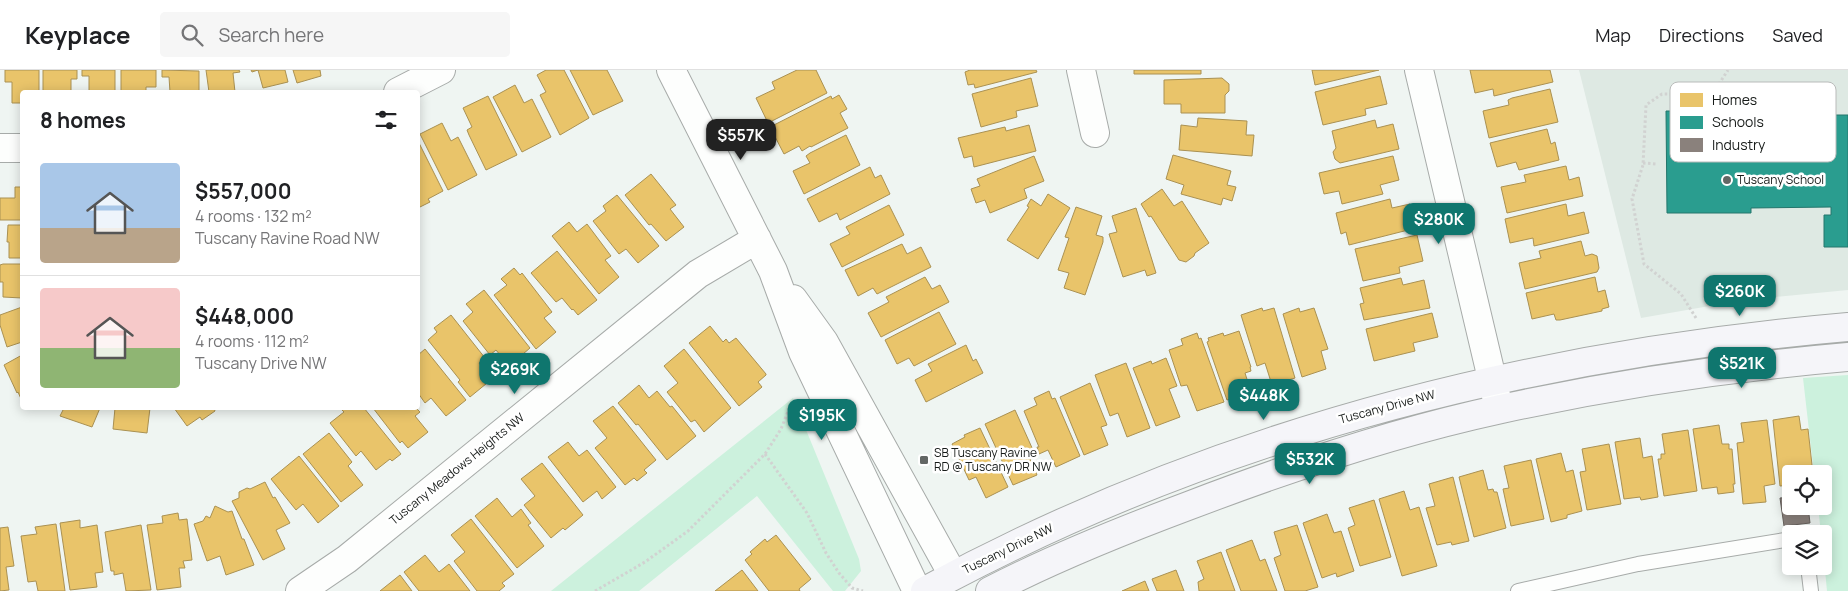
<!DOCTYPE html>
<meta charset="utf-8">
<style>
body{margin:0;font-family:Manrope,sans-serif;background:#f6f6f6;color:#202124;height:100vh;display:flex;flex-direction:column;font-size:19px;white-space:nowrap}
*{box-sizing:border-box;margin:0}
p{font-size:16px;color:#757577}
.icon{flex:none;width:28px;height:28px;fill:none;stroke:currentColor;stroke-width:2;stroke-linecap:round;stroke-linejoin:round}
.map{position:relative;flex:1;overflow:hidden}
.panel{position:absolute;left:20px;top:20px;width:400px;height:320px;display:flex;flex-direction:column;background:#fff;border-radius:5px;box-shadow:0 2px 12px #0003}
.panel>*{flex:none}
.tools{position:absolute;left:1782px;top:395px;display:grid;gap:10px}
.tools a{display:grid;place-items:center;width:50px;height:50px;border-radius:5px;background:#fff;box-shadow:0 2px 12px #0003;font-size:25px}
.price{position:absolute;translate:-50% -42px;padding:0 11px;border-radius:10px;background:#0f766e;color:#fff;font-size:16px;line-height:32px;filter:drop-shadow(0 1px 2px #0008)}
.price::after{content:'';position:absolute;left:50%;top:30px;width:15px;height:11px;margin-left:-8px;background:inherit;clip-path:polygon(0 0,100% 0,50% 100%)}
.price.on{background:#222;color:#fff}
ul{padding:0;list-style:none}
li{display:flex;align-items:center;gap:15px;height:125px;padding:0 20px}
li+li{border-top:1px solid #e0e0e0}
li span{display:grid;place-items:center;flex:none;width:140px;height:100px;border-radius:5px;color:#555}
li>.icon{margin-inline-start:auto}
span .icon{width:60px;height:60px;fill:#fffc;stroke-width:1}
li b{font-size:21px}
h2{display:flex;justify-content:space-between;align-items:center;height:60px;padding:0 20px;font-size:21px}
header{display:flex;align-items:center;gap:30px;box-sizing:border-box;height:70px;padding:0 25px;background:#fff;border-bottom:1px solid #e0e0e0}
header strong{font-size:24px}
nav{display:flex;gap:28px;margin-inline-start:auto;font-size:18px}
.search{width:350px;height:45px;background:#f6f6f6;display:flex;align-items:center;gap:12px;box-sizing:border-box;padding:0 18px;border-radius:5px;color:#757577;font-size:19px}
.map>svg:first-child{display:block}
</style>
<header>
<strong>Keyplace</strong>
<div class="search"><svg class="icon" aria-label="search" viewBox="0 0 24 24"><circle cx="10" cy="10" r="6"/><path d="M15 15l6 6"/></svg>Search here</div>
<nav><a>Map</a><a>Directions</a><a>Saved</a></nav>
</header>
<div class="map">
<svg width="1848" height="521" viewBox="0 0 1848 521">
<rect width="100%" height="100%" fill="#eff5f2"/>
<path fill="#dee9e3" d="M 1579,0 L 1848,0 L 1848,220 L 1744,230 L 1641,248 Z"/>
<path fill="#ccf1dd" d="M 1848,305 L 1848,521 L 1827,521 L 1824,490 L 1824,464 L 1821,464 L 1818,436 L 1824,436 L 1824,404 L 1814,404 L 1803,308 Z
M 793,328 L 859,489 L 861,501 L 845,521 L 833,521 L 757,426 L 639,521 L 551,521 Z"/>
<path fill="#e9c46a" stroke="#aa9152" d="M 5,0 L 39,0 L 39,22 L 22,22 L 22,33 L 12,33 L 12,12 L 5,12 Z
M 43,0 L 77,0 L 77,9 L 71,9 L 71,22 L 43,22 Z
M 82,0 L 115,0 L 115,22 L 89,22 L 89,6 L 82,6 Z
M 121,0 L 156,0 L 156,17 L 146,17 L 146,22 L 121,22 Z
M 162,0 L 199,1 L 199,22 L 170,22 L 169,7 L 162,7 Z
M 206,0 L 239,0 L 240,2 L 233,3 L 235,22 L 209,22 Z
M 251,0 L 285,0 L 288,12 L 263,18 L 258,0 L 252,2 Z
M 293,0 L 320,0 L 321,6 L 297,13 Z
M 546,0 L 564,0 L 589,48 L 560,65 L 540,25 L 546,22 L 537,5 Z
M 570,0 L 607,0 L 623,31 L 593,45 Z
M 797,0 L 816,0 L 827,23 L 768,53 L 756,28 L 775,19 L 772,12 Z
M 970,0 L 1036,0 L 1037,2 L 975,18 L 974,14 L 968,15 L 965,2 Z
M 1134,0 L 1201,0 L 1201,4 L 1134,4 Z
M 1312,0 L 1379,0 L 1315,15 Z
M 1470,0 L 1550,0 L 1553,12 L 1494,26 L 1493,19 L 1475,23 Z
M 1380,6 L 1387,34 L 1365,39 L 1366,45 L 1323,55 L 1315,22 Z
M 1031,8 L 1038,36 L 1016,41 L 1017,47 L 981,57 L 972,24 Z
M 1222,8 L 1229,14 L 1229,21 L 1225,25 L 1225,43 L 1181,43 L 1181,34 L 1164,34 L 1164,10 Z
M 515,15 L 524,33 L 532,29 L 551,67 L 522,82 L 493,27 Z
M 1550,19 L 1558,52 L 1489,68 L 1483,41 L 1509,35 L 1508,30 L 1512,28 Z
M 839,25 L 847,39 L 840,43 L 848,58 L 811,77 L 810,76 L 802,81 L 799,76 L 784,84 L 770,57 L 831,26 L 832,29 Z
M 488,26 L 517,85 L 486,100 L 469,65 L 467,60 L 472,57 L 463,38 Z
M 1198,48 L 1247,51 L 1246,65 L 1254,65 L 1252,86 L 1179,80 L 1181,55 L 1197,57 Z
M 1375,50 L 1377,58 L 1393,54 L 1399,79 L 1340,93 L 1335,89 L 1333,82 L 1336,78 L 1332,61 Z
M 442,53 L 451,71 L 458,67 L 477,105 L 448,120 L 420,64 Z
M 1029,55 L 1036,81 L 974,97 L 972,86 L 964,88 L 958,68 L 1005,57 L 1006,61 Z
M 1547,59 L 1551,74 L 1555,72 L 1559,90 L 1519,100 L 1516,92 L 1497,97 L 1490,73 Z
M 846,65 L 860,95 L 804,124 L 793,101 L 810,93 L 806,86 L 810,83 Z
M 418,71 L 443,121 L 428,129 L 430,132 L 418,138 Z
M 1173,85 L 1231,101 L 1227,115 L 1236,117 L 1232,131 L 1223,128 L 1221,135 L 1181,124 L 1184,115 L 1166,109 Z
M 1034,86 L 1044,111 L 1024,119 L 1027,128 L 990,143 L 985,130 L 976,133 L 971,119 L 980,116 L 977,109 Z
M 1393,86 L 1399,110 L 1380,115 L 1383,124 L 1342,134 L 1339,121 L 1324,124 L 1319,103 Z
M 1566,96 L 1569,110 L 1579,107 L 1583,126 L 1507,143 L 1501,117 L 1526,112 L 1524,105 Z
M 870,97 L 875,108 L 881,105 L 890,124 L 840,150 L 837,143 L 819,152 L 807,129 Z
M 651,104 L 676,135 L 670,139 L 684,157 L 666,171 L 651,154 L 649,155 L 625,125 Z
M 15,117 L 22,117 L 22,150 L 0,150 L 0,128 L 15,128 Z
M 1162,119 L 1174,136 L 1182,131 L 1209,173 L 1195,183 L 1194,186 L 1186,192 L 1179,190 L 1151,146 L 1149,147 L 1141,134 Z
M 1048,124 L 1070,138 L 1038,189 L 1007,170 L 1029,137 L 1027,136 L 1031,129 L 1041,136 Z
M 617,125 L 659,176 L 638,193 L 626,179 L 619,184 L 593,151 L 606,141 L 603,136 Z
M 1390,129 L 1392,138 L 1410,134 L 1416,158 L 1349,175 L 1346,162 L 1341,164 L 1336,143 Z
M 1566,134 L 1568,146 L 1584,142 L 1589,163 L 1534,176 L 1533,168 L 1510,173 L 1505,149 Z
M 889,135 L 904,165 L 842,197 L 830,174 L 850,164 L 846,157 Z
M 1076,137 L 1102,146 L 1096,165 L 1103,167 L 1103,172 L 1085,225 L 1064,218 L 1069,203 L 1058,200 L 1069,168 L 1065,167 Z
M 1136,138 L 1156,203 L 1147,206 L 1145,200 L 1123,207 L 1109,164 L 1117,162 L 1112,146 Z
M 569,152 L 577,162 L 587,154 L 611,186 L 605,190 L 619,207 L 599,224 L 552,166 Z
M 8,155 L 22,155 L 22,188 L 9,188 L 9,172 L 7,172 Z
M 1417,165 L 1423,191 L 1399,197 L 1400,203 L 1363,211 L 1355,179 Z
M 1581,171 L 1585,186 L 1592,184 L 1597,186 L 1599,198 L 1597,202 L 1525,219 L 1519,193 L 1541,188 L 1539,181 Z
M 902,174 L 907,184 L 921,177 L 931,197 L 877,224 L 873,218 L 858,226 L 845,200 Z
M 557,181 L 597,230 L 578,245 L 573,239 L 572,240 L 562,228 L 556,232 L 531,203 Z
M 3,194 L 22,194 L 22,228 L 3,227 L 3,212 L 0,212 L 0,195 Z
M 514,198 L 520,205 L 522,203 L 552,242 L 544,248 L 556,262 L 536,279 L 494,225 L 507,215 L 501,209 Z
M 925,207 L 932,219 L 940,215 L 949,232 L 881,267 L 868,243 L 889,232 L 886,227 Z
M 1595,207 L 1598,222 L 1605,220 L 1609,237 L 1602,239 L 1602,241 L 1560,250 L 1556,250 L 1554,244 L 1532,249 L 1526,223 Z
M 1401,208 L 1403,215 L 1424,210 L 1430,238 L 1364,250 L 1360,234 L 1364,233 L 1360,218 Z
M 484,220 L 530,278 L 509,296 L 496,280 L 490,285 L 463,251 L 473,242 L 466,234 Z
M 22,237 L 22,272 L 7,277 L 0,255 L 0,245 Z
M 1262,238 L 1263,241 L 1274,238 L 1295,308 L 1272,315 L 1265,293 L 1257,296 L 1241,245 Z
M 1299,238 L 1300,242 L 1314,238 L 1328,279 L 1321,281 L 1326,299 L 1302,307 L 1283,244 Z
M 939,242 L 956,274 L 914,296 L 909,288 L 897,294 L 885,270 Z
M 1432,243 L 1438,267 L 1413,273 L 1415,281 L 1374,291 L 1366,259 Z
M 451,245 L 485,288 L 479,293 L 492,309 L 470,327 L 458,312 L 460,310 L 428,270 L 437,262 L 434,258 Z
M 710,256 L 723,272 L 726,269 L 729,273 L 736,268 L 766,304 L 766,305 L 758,312 L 762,317 L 739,336 L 689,273 Z
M 1239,261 L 1251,297 L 1250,297 L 1251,301 L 1245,303 L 1251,322 L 1227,330 L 1207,272 L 1209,271 L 1208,268 L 1223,263 L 1224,266 Z
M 1197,263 L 1199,269 L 1201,268 L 1224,332 L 1197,341 L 1187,315 L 1181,316 L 1169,280 L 1183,275 L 1181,269 Z
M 966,275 L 973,291 L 976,289 L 983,303 L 926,332 L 915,310 L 932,301 L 928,294 Z
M 425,279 L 466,330 L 446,346 L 431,328 L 425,333 L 418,323 L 418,285 Z
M 684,279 L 731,338 L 704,362 L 695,350 L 691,352 L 667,322 L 678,313 L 664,296 Z
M 22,285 L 22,331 L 18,322 L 17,323 L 4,295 Z
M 1166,288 L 1177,316 L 1169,319 L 1180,347 L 1156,356 L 1133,298 L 1151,291 L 1152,294 Z
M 1126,293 L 1150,358 L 1127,367 L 1118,343 L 1110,346 L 1095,305 Z
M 1090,313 L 1107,355 L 1101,357 L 1108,375 L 1084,385 L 1060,327 Z
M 639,315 L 649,328 L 657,321 L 670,337 L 672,336 L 696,366 L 667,390 L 638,354 L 636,355 L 618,333 Z
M 1049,321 L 1052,329 L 1055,328 L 1080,386 L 1056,397 L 1048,380 L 1039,384 L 1037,377 L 1039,377 L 1024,341 L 1037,335 L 1034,328 Z
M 613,336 L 656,390 L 644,400 L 647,403 L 637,411 L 634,408 L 625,415 L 595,378 L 607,368 L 593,351 Z
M 64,338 L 100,338 L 92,357 L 60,346 Z
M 115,338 L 150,338 L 147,363 L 113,359 Z
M 174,338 L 214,338 L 215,341 L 202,350 L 200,347 L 187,356 Z
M 340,338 L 364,338 L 401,384 L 392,391 L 390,389 L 376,400 L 361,381 L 356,386 L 330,353 L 344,342 Z
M 373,338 L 416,338 L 420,342 L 415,346 L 428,362 L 408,378 L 402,371 L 400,373 Z
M 1015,340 L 1033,380 L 1032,380 L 1035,386 L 1030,389 L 1037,405 L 1013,415 L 985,354 Z
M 1799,346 L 1801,360 L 1808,359 L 1813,404 L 1791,404 L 1791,415 L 1780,416 L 1773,350 Z
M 1767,350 L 1775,414 L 1764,416 L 1766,432 L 1743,434 L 1737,373 L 1744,372 L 1741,353 Z
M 1719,355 L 1722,374 L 1729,374 L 1729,379 L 1732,379 L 1735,414 L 1733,414 L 1734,422 L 1718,424 L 1717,417 L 1702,419 L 1693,359 Z
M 980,358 L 1008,417 L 986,428 L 976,407 L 969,410 L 952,374 L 965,367 L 964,365 Z
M 1688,360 L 1697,421 L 1664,426 L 1658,389 L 1661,389 L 1661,384 L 1665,384 L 1662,364 Z
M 329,363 L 352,392 L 348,396 L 363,415 L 341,432 L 303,384 Z
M 1640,368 L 1643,388 L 1652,386 L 1658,427 L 1641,430 L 1640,427 L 1624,429 L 1615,372 Z
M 568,372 L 579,386 L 587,380 L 616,417 L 602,429 L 597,421 L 583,432 L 548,387 Z
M 1609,374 L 1621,434 L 1587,440 L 1580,402 L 1586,401 L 1582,379 Z
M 1561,383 L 1566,402 L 1573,400 L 1582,441 L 1567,445 L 1567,448 L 1551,452 L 1536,389 Z
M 299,386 L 339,436 L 318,453 L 303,434 L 296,440 L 271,409 Z
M 1531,390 L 1544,449 L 1511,456 L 1503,419 L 1509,418 L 1504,396 Z
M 542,393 L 583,445 L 565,460 L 563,458 L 551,468 L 524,435 L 535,426 L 521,409 Z
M 1483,400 L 1488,420 L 1493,419 L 1494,422 L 1497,422 L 1506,458 L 1474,467 L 1459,407 Z
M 1453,407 L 1469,471 L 1452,475 L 1451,472 L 1437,475 L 1426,438 L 1435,436 L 1429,414 Z
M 265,412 L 273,428 L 275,427 L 290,453 L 276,460 L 285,479 L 263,490 L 232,431 L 239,428 L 239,422 L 247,418 L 250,419 Z
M 1404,421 L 1410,440 L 1419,437 L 1437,496 L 1402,506 L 1379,429 Z
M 497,428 L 512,447 L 521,439 L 531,453 L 528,455 L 544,476 L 517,498 L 475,446 Z
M 1374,430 L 1391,487 L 1360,496 L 1348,458 L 1355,455 L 1349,438 Z
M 215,436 L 228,442 L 232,441 L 242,469 L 244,469 L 254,495 L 226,505 L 220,486 L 207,491 L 194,454 L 203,451 L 206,446 L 210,448 Z
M 178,443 L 179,450 L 187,449 L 192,490 L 183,491 L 185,498 L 179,498 L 181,517 L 157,520 L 147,455 L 163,453 L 162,446 Z
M 1327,444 L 1334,463 L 1341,461 L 1354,501 L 1337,507 L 1336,503 L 1322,508 L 1303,453 Z
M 471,449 L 514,504 L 502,513 L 505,516 L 499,521 L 477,521 L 454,491 L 465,482 L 451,465 Z
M 80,450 L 80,458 L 97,455 L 103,502 L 95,503 L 97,517 L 70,520 L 60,453 Z
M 56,454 L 65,521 L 38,521 L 36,511 L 28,512 L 21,466 L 37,464 L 35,457 Z
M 141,455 L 151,520 L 126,521 L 123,503 L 114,505 L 114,501 L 111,501 L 105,462 Z
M 1297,455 L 1318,517 L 1305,521 L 1285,521 L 1274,488 L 1281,485 L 1274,462 Z
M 8,457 L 14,496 L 6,497 L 9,520 L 0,521 L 0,458 Z
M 776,465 L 811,509 L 799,519 L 800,521 L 769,521 L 745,490 L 752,484 L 750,482 L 765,469 L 767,472 Z
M 1252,470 L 1260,491 L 1265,489 L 1277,521 L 1241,521 L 1226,480 Z
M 1221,482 L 1235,521 L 1199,521 L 1198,512 L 1204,509 L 1197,491 Z
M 425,485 L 439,502 L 449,494 L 470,521 L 419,521 L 404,502 Z
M 742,500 L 758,521 L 715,521 Z
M 1176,500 L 1184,521 L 1157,521 L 1152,509 Z
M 400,505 L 412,521 L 380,521 Z
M 1145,511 L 1149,521 L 1122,521 Z"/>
<path fill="#2a9d8f" stroke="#24766c" d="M 1666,41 L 1751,41 L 1751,45 L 1848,45 L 1848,177 L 1824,177 L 1824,145 L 1831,145 L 1831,137 L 1751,138 L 1751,143 L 1667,143 Z"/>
<path fill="#8a817c" stroke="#68625e" d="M 1791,427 L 1791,436 L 1808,436 L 1810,453 L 1784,456 L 1780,428 Z"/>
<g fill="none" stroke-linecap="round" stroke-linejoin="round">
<g stroke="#a7aba9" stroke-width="16">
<path id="lane" d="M 1808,496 L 1811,521
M 1518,521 L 1638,494 L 1791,469"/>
</g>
<g stroke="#a7aba9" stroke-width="30">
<path id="street" d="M 671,0 L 773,201 L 803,282 L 917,521
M 1081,0 L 1095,63
M 1419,0 L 1498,334
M 398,22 L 441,0
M 0,78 L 22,78
M 793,229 L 824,272 L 953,505
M 300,521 L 347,489 L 698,204 L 757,169"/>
</g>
<g stroke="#a7aba9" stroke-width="30">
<path id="secondary" d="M 925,521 C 1211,365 1525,285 1848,257
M 990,521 C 1054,488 1121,461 1188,436 C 1290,397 1395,362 1501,339 C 1616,314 1731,297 1848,287"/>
</g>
<path stroke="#d1d2d1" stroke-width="3" stroke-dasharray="2.5 2.5" stroke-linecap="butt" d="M 1708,31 L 1728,0
M 1643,93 L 1657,94
M 1696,248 L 1681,224 L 1644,194 L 1632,129 L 1643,95 L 1646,35 L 1662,24 L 1782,26
M 765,384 L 807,443 L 826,483 L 839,503 L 852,518 L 863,521
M 595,521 L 645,492 L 688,461 L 765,384 L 781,359 L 791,334"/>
<use href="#lane" stroke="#fdfefd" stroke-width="14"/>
<use href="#street" stroke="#fdfefd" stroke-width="28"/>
<use href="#secondary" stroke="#f5f5f9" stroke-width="28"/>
</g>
<g fill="#636765" stroke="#fff" stroke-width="2">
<circle cx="1727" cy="110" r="5"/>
<rect x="919" y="385" width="10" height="10" rx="2.5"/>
</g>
<g text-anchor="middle" stroke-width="5" stroke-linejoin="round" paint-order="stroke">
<g font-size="12" fill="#171b19" stroke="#fff" text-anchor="start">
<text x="1737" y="114">Tuscany School</text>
<text x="934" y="387">SB Tuscany Ravine<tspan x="934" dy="14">RD @ Tuscany DR NW</tspan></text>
</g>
<g font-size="12" fill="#171b19" stroke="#fff">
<text transform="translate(1387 337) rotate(-15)" y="4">Tuscany Drive NW</text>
<text transform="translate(457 399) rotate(-39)" y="4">Tuscany Meadows Heights NW</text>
<text transform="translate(1008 479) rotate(-26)" y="4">Tuscany Drive NW</text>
</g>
</g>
<rect x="1670" y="12" width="166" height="80" rx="8" fill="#fff" stroke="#b9bbba" stroke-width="1"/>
<rect x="1680" y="23" width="23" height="14" fill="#e9c46a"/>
<rect x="1680" y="46" width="23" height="13" fill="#2a9d8f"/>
<rect x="1680" y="68" width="23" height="14" fill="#8a817c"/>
<g font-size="14" fill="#171b19">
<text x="1712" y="35">Homes</text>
<text x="1712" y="57">Schools</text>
<text x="1712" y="80">Industry</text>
</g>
</svg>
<div class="tools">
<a><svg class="icon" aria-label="locate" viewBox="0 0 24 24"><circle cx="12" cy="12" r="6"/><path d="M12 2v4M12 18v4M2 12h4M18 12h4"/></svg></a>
<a><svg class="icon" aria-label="layers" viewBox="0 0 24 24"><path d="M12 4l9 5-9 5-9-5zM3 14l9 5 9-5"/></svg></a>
</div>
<b class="price on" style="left:741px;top:91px">$557K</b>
<b class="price" style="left:1439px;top:175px">$280K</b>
<b class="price" style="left:1740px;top:247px">$260K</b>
<b class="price" style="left:1742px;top:319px">$521K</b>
<b class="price" style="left:515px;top:325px">$269K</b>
<b class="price" style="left:1264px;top:351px">$448K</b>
<b class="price" style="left:822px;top:371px">$195K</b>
<b class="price" style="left:1310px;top:415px">$532K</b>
<section class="panel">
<h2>8 homes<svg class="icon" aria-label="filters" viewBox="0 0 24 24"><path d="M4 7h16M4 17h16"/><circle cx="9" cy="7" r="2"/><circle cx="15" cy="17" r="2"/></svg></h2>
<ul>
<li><span style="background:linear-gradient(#a9c7e8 65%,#b9a48a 0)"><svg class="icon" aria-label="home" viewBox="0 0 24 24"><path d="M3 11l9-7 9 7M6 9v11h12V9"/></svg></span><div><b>$557,000</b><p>4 rooms · 132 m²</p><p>Tuscany Ravine Road NW</p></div></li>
<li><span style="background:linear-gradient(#f6c9c9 60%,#8fb573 0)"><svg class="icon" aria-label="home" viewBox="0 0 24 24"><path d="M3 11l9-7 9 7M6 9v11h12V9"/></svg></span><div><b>$448,000</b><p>4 rooms · 112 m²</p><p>Tuscany Drive NW</p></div></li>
</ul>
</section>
</div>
